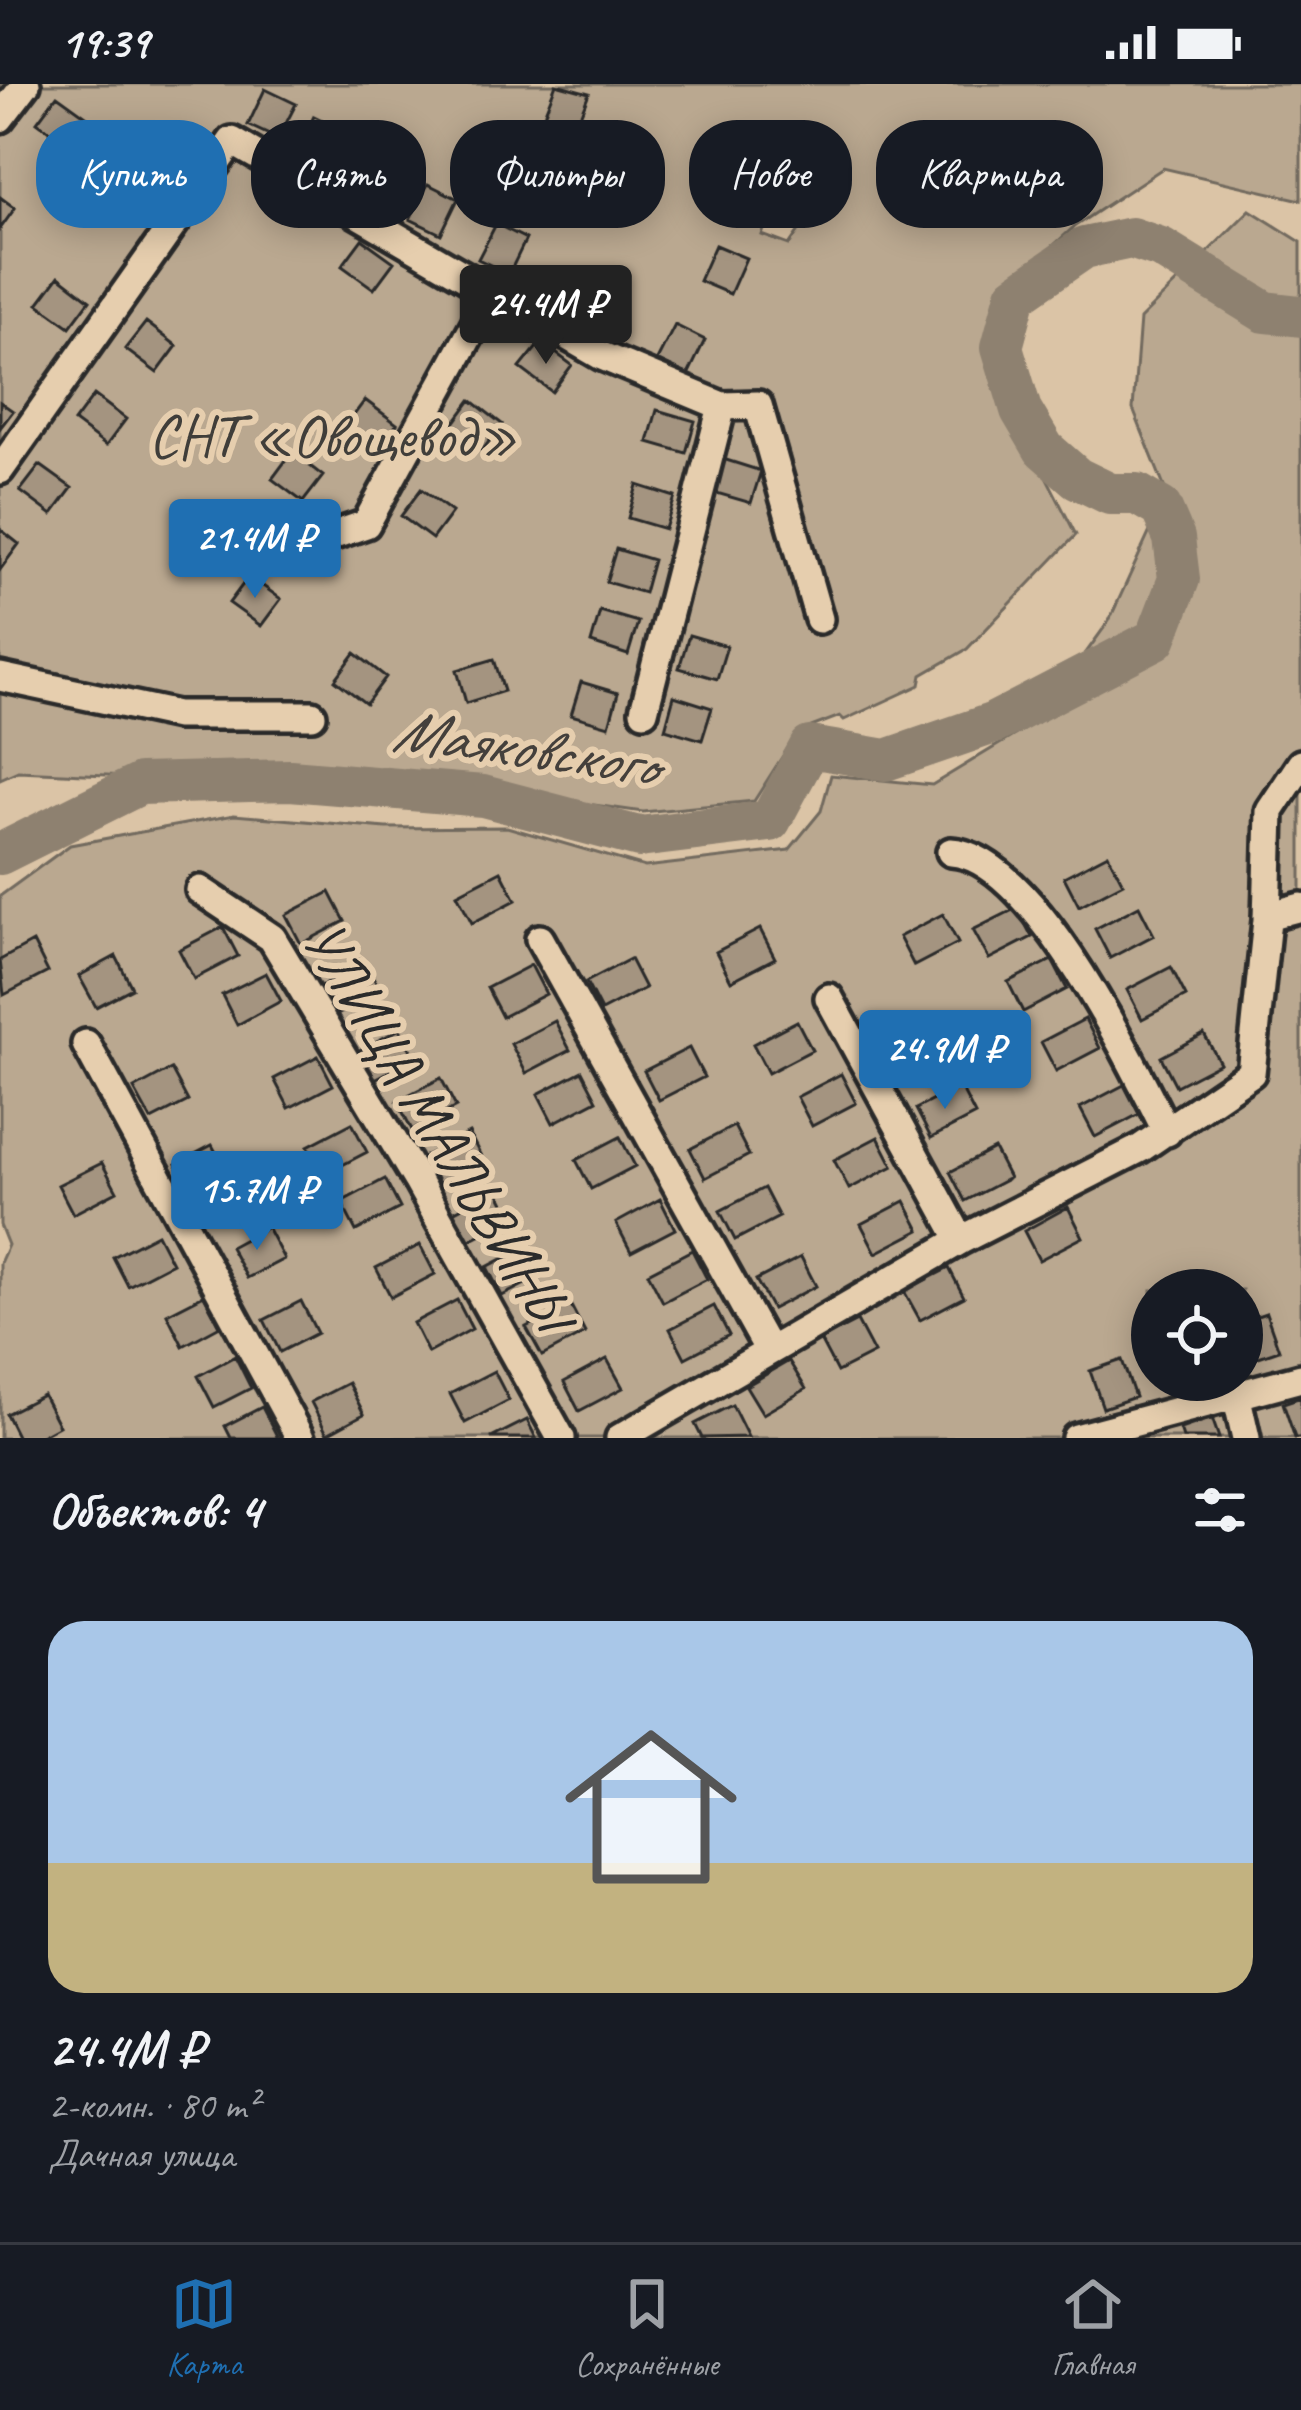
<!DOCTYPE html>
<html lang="ru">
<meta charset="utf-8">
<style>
body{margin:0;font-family:Caveat,sans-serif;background:#242831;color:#f1f3f6;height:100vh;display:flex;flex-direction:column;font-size:45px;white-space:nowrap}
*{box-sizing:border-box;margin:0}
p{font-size:39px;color:#9ea1a6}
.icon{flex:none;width:66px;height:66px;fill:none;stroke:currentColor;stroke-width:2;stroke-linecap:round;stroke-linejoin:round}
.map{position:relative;height:1354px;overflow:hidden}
.drawer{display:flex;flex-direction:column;background:#171b24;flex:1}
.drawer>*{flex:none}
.guide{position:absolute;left:36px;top:36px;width:1230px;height:108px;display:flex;gap:24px}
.tools{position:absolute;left:1131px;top:1185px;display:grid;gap:24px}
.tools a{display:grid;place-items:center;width:132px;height:132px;border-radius:50%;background:#171b24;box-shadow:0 6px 30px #0003;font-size:60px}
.price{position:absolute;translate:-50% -102px;padding:0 27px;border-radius:12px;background:#1f6fb2;color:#fff;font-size:39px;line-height:78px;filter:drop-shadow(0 3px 6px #0008)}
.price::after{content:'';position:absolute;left:50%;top:72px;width:36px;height:27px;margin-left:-18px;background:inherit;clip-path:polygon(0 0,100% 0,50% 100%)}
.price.active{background:#222;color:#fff}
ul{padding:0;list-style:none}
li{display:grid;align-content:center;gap:24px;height:636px;padding:0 48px}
li span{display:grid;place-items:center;height:372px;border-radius:36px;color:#555}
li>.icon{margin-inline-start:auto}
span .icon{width:216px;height:216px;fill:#fffc;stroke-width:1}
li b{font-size:51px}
h2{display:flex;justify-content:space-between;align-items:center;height:144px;padding:0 48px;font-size:51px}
.tag{padding:0 42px;border-radius:48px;background:#171b24;box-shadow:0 6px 30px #0003;font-size:42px;line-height:108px}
.tag.active{background:#1f6fb2;color:#fff}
.status{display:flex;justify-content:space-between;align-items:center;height:84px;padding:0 60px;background:#171b24;direction:ltr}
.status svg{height:33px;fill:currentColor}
.menu{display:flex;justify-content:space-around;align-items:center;height:168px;border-top:3px solid #363941;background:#171b24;font-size:33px;color:#9ea1a6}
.menu a{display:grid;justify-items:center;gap:6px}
.menu .active{color:#1f6fb2}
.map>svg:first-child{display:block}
</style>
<div class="status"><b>19:39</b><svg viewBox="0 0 49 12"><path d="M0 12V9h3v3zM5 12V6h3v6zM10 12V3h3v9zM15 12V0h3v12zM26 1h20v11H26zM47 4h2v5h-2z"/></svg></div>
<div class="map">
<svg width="1301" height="1354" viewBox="0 0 1301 1354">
<rect width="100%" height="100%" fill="#dbc4a6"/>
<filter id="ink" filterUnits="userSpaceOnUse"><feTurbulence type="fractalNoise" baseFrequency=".00833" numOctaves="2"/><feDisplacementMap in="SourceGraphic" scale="24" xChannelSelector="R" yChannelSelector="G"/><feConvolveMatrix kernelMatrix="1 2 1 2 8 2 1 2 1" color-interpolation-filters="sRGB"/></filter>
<g filter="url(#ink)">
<path fill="#baa890" stroke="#726a5e" stroke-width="3" fill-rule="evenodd" d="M 0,0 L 1301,0 L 1301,116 L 1163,84 L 1075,142 L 1003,207 L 995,292 L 1076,451 L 967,565 L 922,591 L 920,601 L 844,636 L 840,632 L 798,648 L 754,717 L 643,728 L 336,684 L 240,697 L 18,687 L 0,695 ZM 787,82 L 800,145 L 789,161 L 762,151 Z
M 1250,126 L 1301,158 L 1301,1354 L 0,1354 L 0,1179 L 8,1161 L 0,1141 L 0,812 L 70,761 L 234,731 L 386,744 L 507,743 L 645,783 L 789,766 L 821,727 L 831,691 L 932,701 L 1036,638 L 1109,537 L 1167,410 L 1133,325 L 1140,235 ZM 1152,1206 L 1242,1206 L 1242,1296 L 1152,1296 Z"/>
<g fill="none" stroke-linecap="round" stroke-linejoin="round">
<path stroke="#8e8170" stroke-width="42" d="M 0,770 L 140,700 L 290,696 L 483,712 L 639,753 L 770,737 L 810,663 L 886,676 L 994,639 L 1156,555 L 1179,495 L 1174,454 L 1161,424 L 1137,410 L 1110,410 L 1077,394 L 1044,365 L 1021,326 L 1002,263 L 1016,211 L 1084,164 L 1131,154 L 1161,164 L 1265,228 L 1301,232"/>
</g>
<path fill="#a49480" stroke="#2b2b2b" stroke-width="3" d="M 556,0 L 589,9 L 574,46 L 543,33 Z
M 265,5 L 296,20 L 278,55 L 248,41 Z
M 57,11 L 89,34 L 69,62 L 37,38 Z
M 314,32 L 345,47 L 328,82 L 297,68 Z
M 370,63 L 400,78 L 383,113 L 352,99 Z
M 136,82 L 167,106 L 147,133 L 115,109 Z
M 428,100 L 458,115 L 441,150 L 410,135 Z
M 0,113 L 15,124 L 0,145 Z
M 496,140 L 526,155 L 509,190 L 478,175 Z
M 362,155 L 394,178 L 374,205 L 342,182 Z
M 715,161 L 746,174 L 730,210 L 699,197 Z
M 59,192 L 90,216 L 70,243 L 38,220 Z
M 583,195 L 613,209 L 596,245 L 566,230 Z
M 146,238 L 177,262 L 157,289 L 125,265 Z
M 675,241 L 705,256 L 688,291 L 657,276 Z
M 541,258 L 572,281 L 552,308 L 520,284 Z
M 94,311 L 126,335 L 106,362 L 74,338 Z
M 365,316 L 397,340 L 377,367 L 345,343 Z
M 471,316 L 502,340 L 482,367 L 451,343 Z
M 0,318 L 13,327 L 0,344 Z
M 657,326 L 695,337 L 686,369 L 648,358 Z
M 292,368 L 323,392 L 303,418 L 272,395 Z
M 723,375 L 761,387 L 751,419 L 713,408 Z
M 40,381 L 72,404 L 52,431 L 20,407 Z
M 637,401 L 675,413 L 665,445 L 628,434 Z
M 421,405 L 452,428 L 432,455 L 401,432 Z
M 0,445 L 19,460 L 0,486 Z
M 616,465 L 653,476 L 644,509 L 606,498 Z
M 249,492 L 281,515 L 261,542 L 229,519 Z
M 600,527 L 638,538 L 628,571 L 591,559 Z
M 689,551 L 727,562 L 717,595 L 679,584 Z
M 355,569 L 386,593 L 366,620 L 335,596 Z
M 494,575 L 504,607 L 466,619 L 457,586 Z
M 581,598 L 618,609 L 609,642 L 571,631 Z
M 674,612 L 712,624 L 702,656 L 665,645 Z
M 1108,770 L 1123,799 L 1079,822 L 1064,793 Z
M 501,787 L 516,816 L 472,839 L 457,810 Z
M 330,808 L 345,837 L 301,860 L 286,831 Z
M 1139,822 L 1154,851 L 1110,874 L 1095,845 Z
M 1017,824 L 1032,853 L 989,875 L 973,846 Z
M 943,830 L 958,859 L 914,882 L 899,853 Z
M 223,843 L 238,872 L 194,895 L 179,866 Z
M 760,845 L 775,874 L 731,897 L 716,868 Z
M 33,858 L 48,888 L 4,911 L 0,876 Z
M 116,872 L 132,904 L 96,923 L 79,892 Z
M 630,875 L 645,904 L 601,927 L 586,898 Z
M 1052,876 L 1067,905 L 1023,928 L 1008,898 Z
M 366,879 L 381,908 L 337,931 L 322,902 Z
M 531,881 L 546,910 L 502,933 L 487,904 Z
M 1171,883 L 1186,912 L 1142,935 L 1127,906 Z
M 266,889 L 281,917 L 237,941 L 222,911 Z
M 1085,935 L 1100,964 L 1056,987 L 1041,958 Z
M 555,937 L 570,966 L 526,989 L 511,960 Z
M 797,937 L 812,966 L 768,989 L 753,960 Z
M 925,942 L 940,971 L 896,994 L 881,965 Z
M 400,945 L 415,974 L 371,997 L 356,968 Z
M 1204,950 L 1220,979 L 1176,1002 L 1161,973 Z
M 689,964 L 704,993 L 659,1016 L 644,987 Z
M 318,972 L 333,1001 L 289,1024 L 274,995 Z
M 171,985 L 188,1017 L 151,1036 L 134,1005 Z
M 582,987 L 597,1016 L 553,1039 L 538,1010 Z
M 841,990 L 856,1019 L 812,1042 L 797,1013 Z
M 441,994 L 456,1023 L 412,1046 L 397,1017 Z
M 1124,1001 L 1139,1030 L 1095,1053 L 1080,1024 Z
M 960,1002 L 975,1031 L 931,1054 L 916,1025 Z
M 352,1039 L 367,1068 L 323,1091 L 308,1062 Z
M 734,1042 L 749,1071 L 705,1094 L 690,1065 Z
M 469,1049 L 484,1078 L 440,1101 L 425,1072 Z
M 620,1053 L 635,1082 L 591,1105 L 576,1076 Z
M 878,1053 L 893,1082 L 849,1105 L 834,1076 Z
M 212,1061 L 229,1092 L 192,1111 L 176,1080 Z
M 994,1065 L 1009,1094 L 965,1117 L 950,1088 Z
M 102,1079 L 117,1107 L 73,1130 L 58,1101 Z
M 385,1095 L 400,1124 L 356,1147 L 341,1118 Z
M 764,1104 L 779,1133 L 735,1156 L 720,1127 Z
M 497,1105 L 512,1134 L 468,1157 L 453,1128 Z
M 660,1115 L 675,1145 L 631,1168 L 616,1139 Z
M 905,1117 L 920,1146 L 876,1169 L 861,1140 Z
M 1068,1123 L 1083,1153 L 1039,1176 L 1024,1147 Z
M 267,1143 L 284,1175 L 247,1194 L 230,1163 Z
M 157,1150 L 172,1179 L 128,1202 L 113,1173 Z
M 531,1160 L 546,1189 L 502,1212 L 487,1183 Z
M 420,1161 L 435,1190 L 391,1213 L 376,1184 Z
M 692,1166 L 707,1195 L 663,1218 L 648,1189 Z
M 801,1173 L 816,1202 L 772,1225 L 756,1196 Z
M 949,1184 L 964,1213 L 920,1236 L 904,1207 Z
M 204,1211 L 220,1242 L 183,1262 L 167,1230 Z
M 457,1216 L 472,1245 L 428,1269 L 413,1239 Z
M 301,1217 L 317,1249 L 280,1268 L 264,1236 Z
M 570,1220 L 585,1249 L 542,1272 L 526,1243 Z
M 714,1222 L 729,1251 L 685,1274 L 670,1245 Z
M 1266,1229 L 1279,1266 L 1247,1277 L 1242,1237 Z
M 857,1237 L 874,1269 L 837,1288 L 820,1256 Z
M 235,1272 L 251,1304 L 214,1323 L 198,1292 Z
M 607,1275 L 623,1304 L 579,1327 L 564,1298 Z
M 1122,1276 L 1135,1313 L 1103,1324 L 1090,1287 Z
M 789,1277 L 806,1305 L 763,1330 L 746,1302 Z
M 494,1287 L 509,1316 L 465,1339 L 450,1310 Z
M 348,1299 L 364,1330 L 327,1350 L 311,1318 Z
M 43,1311 L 59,1342 L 37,1354 L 18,1354 L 6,1330 Z
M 1301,1313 L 1301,1354 L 1295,1354 L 1283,1319 Z
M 732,1321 L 748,1353 L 702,1354 L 695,1340 Z
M 262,1323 L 278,1354 L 231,1354 L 225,1342 Z
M 1212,1334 L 1219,1354 L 1183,1354 L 1180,1345 Z
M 527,1336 L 536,1354 L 491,1354 Z"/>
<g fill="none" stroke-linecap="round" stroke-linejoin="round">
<g stroke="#2b2b2b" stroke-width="36">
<path id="minor" d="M 0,34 L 26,0
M 0,386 L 232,57 L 602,272 L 722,322 L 758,321 L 819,535
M 279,470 L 366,440 L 493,208
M 0,593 L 177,631 L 312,631
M 644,627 L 722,322
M 951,768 C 1033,772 1132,979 1167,1048
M 200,806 L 272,854 L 417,1096 L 561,1354
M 1267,832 L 1301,823
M 540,855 L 768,1265
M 829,914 L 961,1156
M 86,960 L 300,1354
M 1236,1310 L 1246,1354
M 620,1354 L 961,1156 L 1141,1064 L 1251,989 L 1267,836 L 1270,727 L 1301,680
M 1076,1354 L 1301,1294"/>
</g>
<use href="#minor" stroke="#e6ceae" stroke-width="27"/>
</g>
</g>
<g text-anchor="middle" stroke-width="12" stroke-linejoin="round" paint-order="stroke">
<g font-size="60" fill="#403e3a" stroke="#e6ceae">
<text x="333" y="372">СНТ «Овощевод»</text>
</g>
<g font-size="60" fill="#2b2b2b" stroke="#e6ceae">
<text transform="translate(439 1041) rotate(59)" y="21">УЛИЦА МАЛЬВИНЫ</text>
</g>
<g font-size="63" font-style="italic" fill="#44403c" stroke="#e6ceae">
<text transform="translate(525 662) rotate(8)" y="22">Маяковского</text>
</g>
</g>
</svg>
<div class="tools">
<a><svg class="icon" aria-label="locate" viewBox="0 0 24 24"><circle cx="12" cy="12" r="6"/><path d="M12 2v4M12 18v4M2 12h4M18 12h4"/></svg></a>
</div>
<b class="price active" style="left:546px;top:283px">24.4M ₽</b>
<b class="price" style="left:255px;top:517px">21.4M ₽</b>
<b class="price" style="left:945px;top:1028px">24.9M ₽</b>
<b class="price" style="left:257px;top:1169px">15.7M ₽</b>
<div class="guide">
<a class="tag active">Купить</a>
<a class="tag">Снять</a>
<a class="tag">Фильтры</a>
<a class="tag">Новое</a>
<a class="tag">Квартира</a>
</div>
</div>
<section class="drawer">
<h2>Объектов: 4<svg class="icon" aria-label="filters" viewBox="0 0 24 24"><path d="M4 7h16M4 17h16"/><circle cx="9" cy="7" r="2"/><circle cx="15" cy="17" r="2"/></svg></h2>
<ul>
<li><span style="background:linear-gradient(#a9c7e8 65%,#c2b280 0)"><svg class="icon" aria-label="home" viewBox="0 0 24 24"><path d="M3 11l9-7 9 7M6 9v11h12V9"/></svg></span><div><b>24.4M ₽</b><p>2-комн. · 80 m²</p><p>Дачная улица</p></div></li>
</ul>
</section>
<nav class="menu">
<a class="active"><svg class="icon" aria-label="map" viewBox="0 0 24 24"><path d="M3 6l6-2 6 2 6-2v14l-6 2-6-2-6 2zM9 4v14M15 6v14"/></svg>Карта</a>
<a><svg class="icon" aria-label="saved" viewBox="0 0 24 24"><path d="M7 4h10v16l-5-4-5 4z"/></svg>Сохранённые</a>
<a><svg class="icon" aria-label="home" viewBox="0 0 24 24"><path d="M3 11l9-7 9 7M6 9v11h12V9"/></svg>Главная</a>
</nav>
